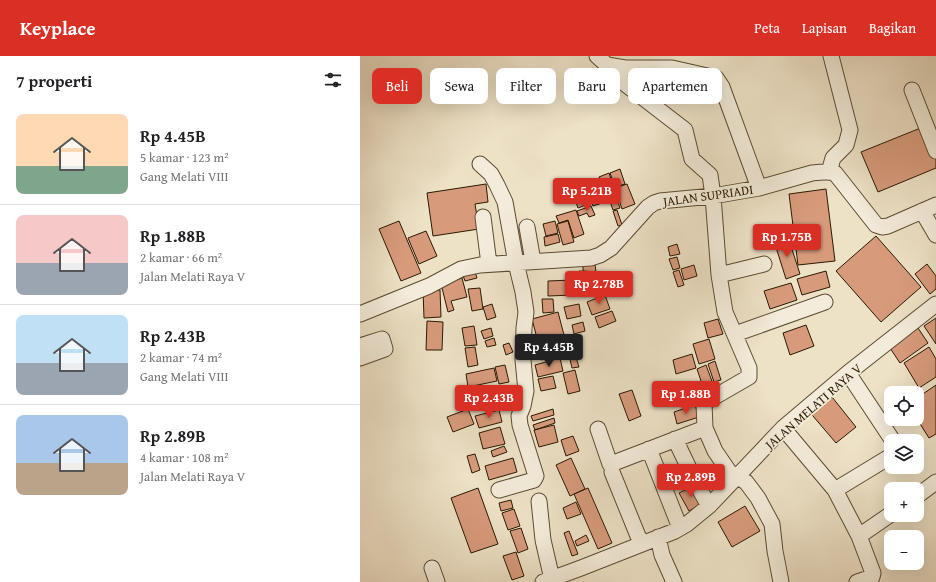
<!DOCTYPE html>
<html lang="id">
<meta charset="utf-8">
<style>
body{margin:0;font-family:"Gentium Book Plus",serif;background:#f6f6f6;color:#202124;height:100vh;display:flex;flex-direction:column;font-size:15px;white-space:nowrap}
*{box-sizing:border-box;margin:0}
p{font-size:13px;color:#757577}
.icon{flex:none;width:22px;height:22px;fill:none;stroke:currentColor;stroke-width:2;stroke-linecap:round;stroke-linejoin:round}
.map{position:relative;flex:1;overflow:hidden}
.sheet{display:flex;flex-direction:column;background:#fff;width:360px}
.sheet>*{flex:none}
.banner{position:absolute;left:12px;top:12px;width:380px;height:36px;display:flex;gap:8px}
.fabs{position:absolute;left:524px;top:330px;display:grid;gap:8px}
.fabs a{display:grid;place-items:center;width:40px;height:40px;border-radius:8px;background:#fff;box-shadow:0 4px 16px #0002;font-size:20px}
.price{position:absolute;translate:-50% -34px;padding:0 9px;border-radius:4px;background:#d93025;color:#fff;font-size:13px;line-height:26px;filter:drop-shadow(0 1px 2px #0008)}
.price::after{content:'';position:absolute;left:50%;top:24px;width:12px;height:9px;margin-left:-6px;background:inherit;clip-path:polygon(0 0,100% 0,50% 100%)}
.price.active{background:#222;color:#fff}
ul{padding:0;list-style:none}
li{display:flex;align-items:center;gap:12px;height:100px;padding:0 16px}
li+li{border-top:1px solid #e0e0e0}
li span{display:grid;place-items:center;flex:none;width:112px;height:80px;border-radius:8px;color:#555}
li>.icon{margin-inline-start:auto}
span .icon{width:48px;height:48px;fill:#fffc;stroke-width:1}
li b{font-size:17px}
h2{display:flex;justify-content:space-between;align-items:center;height:48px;padding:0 16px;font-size:17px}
.tag{padding:0 14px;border-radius:8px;background:#fff;box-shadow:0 4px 16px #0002;font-size:14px;line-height:36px}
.tag.active{background:#d93025;color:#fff}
header{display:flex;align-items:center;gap:24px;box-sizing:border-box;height:56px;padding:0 20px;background:#d93025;color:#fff}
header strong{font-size:19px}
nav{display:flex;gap:22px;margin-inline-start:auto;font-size:14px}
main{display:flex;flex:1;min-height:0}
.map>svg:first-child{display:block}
</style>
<header>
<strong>Keyplace</strong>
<nav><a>Peta</a><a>Lapisan</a><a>Bagikan</a></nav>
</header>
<main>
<section class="sheet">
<h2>7 properti<svg class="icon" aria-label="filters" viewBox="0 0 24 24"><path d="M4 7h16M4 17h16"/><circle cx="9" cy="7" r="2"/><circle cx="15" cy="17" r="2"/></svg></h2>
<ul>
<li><span style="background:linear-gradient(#ffd9b3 65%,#7fa58c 0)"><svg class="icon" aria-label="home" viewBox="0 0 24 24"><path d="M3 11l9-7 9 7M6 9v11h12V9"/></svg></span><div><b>Rp 4.45B</b><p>5 kamar · 123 m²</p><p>Gang Melati VIII</p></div></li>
<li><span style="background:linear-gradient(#f6c9c9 60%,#9aa5b1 0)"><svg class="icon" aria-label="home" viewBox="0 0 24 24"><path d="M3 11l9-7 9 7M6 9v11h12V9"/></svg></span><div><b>Rp 1.88B</b><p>2 kamar · 66 m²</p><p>Jalan Melati Raya V</p></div></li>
<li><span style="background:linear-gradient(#bfe0f5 60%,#9aa5b1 0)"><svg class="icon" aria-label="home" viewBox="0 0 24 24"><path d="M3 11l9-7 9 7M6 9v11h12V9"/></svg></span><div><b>Rp 2.43B</b><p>2 kamar · 74 m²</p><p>Gang Melati VIII</p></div></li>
<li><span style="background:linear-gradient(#a9c7e8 60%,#b9a48a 0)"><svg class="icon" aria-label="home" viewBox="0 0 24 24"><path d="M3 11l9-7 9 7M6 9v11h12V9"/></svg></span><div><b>Rp 2.89B</b><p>4 kamar · 108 m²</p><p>Jalan Melati Raya V</p></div></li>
</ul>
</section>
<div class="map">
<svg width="576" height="526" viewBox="0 0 576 526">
<rect width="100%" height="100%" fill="#ede1c6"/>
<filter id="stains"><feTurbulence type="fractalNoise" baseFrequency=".005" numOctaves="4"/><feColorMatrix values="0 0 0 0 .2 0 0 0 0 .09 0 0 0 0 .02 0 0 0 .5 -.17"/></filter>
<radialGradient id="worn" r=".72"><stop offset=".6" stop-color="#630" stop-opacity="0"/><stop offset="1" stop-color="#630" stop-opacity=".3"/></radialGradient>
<path fill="#d79b7c" stroke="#2a1901" d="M 563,71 L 576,103 L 576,112 L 518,136 L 501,96 Z
M 260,113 L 265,128 L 255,131 L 250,117 Z
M 249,117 L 254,132 L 244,135 L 239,121 Z
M 126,128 L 128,146 L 115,148 L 119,173 L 73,180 L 67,137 Z
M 267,128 L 275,148 L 262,153 L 255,132 Z
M 466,133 L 475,205 L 438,209 L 429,138 Z
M 223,134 L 228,148 L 218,152 L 213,138 Z
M 240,134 L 245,146 L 233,150 L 229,138 Z
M 254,135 L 260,152 L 253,154 L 247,137 Z
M 231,150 L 235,159 L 229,161 L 227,157 L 219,160 L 217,155 Z
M 216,154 L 224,178 L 214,182 L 208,164 L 199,167 L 196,160 Z
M 257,154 L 262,169 L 258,170 L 253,155 Z
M 39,165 L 61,217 L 41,225 L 19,173 Z
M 195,165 L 198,177 L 186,180 L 183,168 Z
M 208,165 L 214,186 L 203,189 L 197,168 Z
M 66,175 L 77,200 L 59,208 L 48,182 Z
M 198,178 L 200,186 L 185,190 L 184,181 Z
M 516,180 L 561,231 L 521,266 L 476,215 Z
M 428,181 L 440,218 L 426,223 L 414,185 Z
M 317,188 L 320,198 L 310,200 L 308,191 Z
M 317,201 L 320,212 L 313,214 L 309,203 Z
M 223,208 L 235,208 L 236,216 L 223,215 Z
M 567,208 L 576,220 L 576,233 L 570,238 L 555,218 Z
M 334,209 L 337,220 L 324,224 L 321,213 Z
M 114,213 L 117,222 L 105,225 L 102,217 Z
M 319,214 L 324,229 L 318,231 L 313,216 Z
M 219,215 L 231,216 L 231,226 L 219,226 Z
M 466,215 L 470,231 L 442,239 L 437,223 Z
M 102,222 L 107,241 L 91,245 L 94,254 L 88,256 L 81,228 Z
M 212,224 L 213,239 L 188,240 L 188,225 Z
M 431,227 L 437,244 L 410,253 L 404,235 Z
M 220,229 L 231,230 L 231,239 L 220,238 Z
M 120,232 L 123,253 L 112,255 L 108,233 Z
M 63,234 L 80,234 L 81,261 L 64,262 Z
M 245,239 L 250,253 L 232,259 L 227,246 Z
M 182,243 L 193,243 L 194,256 L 183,257 Z
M 132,248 L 136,261 L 127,264 L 123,251 Z
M 219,248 L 221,260 L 207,263 L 204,251 Z
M 252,255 L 256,265 L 239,272 L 235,261 Z
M 198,256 L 204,279 L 178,286 L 172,263 Z
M 576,262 L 576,288 L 564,270 Z
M 358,263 L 363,278 L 348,282 L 344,267 Z
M 67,265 L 83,266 L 82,294 L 66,294 Z
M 223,266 L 225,275 L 214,278 L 212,269 Z
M 446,269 L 454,290 L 430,299 L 423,277 Z
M 114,270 L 117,289 L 105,290 L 102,272 Z
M 131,272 L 133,280 L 124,283 L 121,275 Z
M 558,272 L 568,287 L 540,307 L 530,292 Z
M 134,282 L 136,289 L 127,291 L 125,285 Z
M 203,283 L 207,297 L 181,304 L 177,290 Z
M 349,283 L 355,303 L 339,308 L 333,288 Z
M 149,287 L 153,296 L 146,299 L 143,289 Z
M 115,291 L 118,309 L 108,311 L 105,292 Z
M 569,291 L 576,303 L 576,321 L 559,332 L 544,307 Z
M 215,298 L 219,311 L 212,312 L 209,299 Z
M 332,298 L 336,312 L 316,318 L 313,304 Z
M 200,302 L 203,315 L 178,321 L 175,309 Z
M 355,305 L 361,324 L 354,326 L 348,308 Z
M 145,309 L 149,326 L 139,328 L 135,311 Z
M 346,309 L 353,328 L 343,331 L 337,313 Z
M 134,312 L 137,325 L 108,331 L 106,318 Z
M 215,314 L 220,335 L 208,338 L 203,317 Z
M 193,320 L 196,332 L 181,335 L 178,323 Z
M 576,329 L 576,378 L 569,382 L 557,363 L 557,342 Z
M 272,334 L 281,360 L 269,365 L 259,338 Z
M 468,336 L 496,371 L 476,387 L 447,353 Z
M 335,349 L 339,361 L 317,368 L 314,356 Z
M 108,353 L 114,368 L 93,376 L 87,361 Z
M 193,353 L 194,359 L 173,365 L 171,360 Z
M 139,354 L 142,366 L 119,372 L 115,360 Z
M 194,362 L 195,367 L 175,374 L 173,369 Z
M 194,369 L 198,386 L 179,391 L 174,374 Z
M 140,371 L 145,388 L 123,393 L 119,377 Z
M 213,380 L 219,395 L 206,400 L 201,384 Z
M 144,390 L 147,396 L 133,401 L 131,395 Z
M 115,398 L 120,414 L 112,417 L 107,400 Z
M 153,402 L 157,416 L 129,424 L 125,410 Z
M 211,402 L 225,433 L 210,440 L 196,409 Z
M 333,430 L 343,447 L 329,455 L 319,437 Z
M 118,432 L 138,488 L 111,497 L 91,442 Z
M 228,432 L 252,487 L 238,493 L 214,438 Z
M 151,444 L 153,452 L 141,455 L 139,447 Z
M 216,446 L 221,458 L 207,463 L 203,452 Z
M 385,450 L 400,475 L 372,491 L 358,466 Z
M 154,453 L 160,470 L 148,474 L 142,457 Z
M 161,472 L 168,493 L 158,497 L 150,475 Z
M 209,475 L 218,498 L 212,500 L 204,477 Z
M 226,479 L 229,485 L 217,490 L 215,485 Z
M 156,496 L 164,520 L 152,524 L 143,500 Z"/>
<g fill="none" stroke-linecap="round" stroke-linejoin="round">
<g stroke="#5b4b32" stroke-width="17">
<path id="minor" d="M 237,0 L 247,9 L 265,12 L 312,12 L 352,21 L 356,22 L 362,31 L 399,132
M 247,9 L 264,27 L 325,74 L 332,103 L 350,119 L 353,140 L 359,219
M 552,34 L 576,95
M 120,108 L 131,118 L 137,129 L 145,146 L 156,207 L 163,236 L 166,256 L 164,272 L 163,304 L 166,335 L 163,350 L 159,360 L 160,369 L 176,420 L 174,424 L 139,434
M 469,116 L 473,102 L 486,89 L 490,74 L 471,0
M 562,155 L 576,179
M 123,161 L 129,208
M 167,171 L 173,205
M 404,208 L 359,219 L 365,256 L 389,312 L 389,321 L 344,347 L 345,372 L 355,395 L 370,417 L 386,426 L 398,442 L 412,468 L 415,495 L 421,526
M 0,258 L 69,230 L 101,213 L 120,209 L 231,202 L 240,199 L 251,192 L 288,151 L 294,147 L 300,145 L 353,140 L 399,132 L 452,117 C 460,116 467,115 475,117 L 516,169 L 522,171 L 528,170 L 576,149
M 375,278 L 465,246
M 0,290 L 22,283 L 25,293 L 0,302
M 488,317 L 533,385
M 423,372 L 475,434 L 499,480 L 513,517 L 512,521 L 497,526
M 238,373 L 250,408 L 251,408 L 345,372
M 315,383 L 336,427 L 349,450
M 289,393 L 320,472
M 252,416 L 278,480 L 283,487
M 475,434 L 531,400
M 557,440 L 576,426
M 179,445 L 183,484 L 192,523
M 499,480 L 531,458
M 298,481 L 302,499 L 314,526
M 72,512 L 77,526
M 183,526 L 221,512 L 315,475 L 327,468 L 349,450 L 423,372 L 488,317 L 576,248"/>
</g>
<use href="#minor" stroke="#f3ecda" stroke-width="15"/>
</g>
<g text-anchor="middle" stroke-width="3.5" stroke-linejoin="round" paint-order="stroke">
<g font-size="13" fill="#2a1901" stroke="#f3ecda">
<text transform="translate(348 139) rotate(-8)" y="5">JALAN SUPRIADI</text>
<text transform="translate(453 350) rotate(-41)" y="5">JALAN MELATI RAYA V</text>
</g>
</g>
<rect width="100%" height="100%" filter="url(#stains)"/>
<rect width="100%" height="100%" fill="url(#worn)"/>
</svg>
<div class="fabs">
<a><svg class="icon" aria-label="locate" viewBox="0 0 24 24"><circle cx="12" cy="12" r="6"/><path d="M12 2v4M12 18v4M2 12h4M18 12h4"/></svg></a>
<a><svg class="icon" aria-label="layers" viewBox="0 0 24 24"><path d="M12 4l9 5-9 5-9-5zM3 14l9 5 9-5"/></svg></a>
<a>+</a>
<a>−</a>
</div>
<b class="price" style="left:227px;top:156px">Rp 5.21B</b>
<b class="price" style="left:427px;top:202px">Rp 1.75B</b>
<b class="price" style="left:239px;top:249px">Rp 2.78B</b>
<b class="price active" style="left:189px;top:312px">Rp 4.45B</b>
<b class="price" style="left:326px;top:359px">Rp 1.88B</b>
<b class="price" style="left:129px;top:363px">Rp 2.43B</b>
<b class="price" style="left:331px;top:442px">Rp 2.89B</b>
<div class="banner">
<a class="tag active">Beli</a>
<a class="tag">Sewa</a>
<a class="tag">Filter</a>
<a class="tag">Baru</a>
<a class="tag">Apartemen</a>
</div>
</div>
</main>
